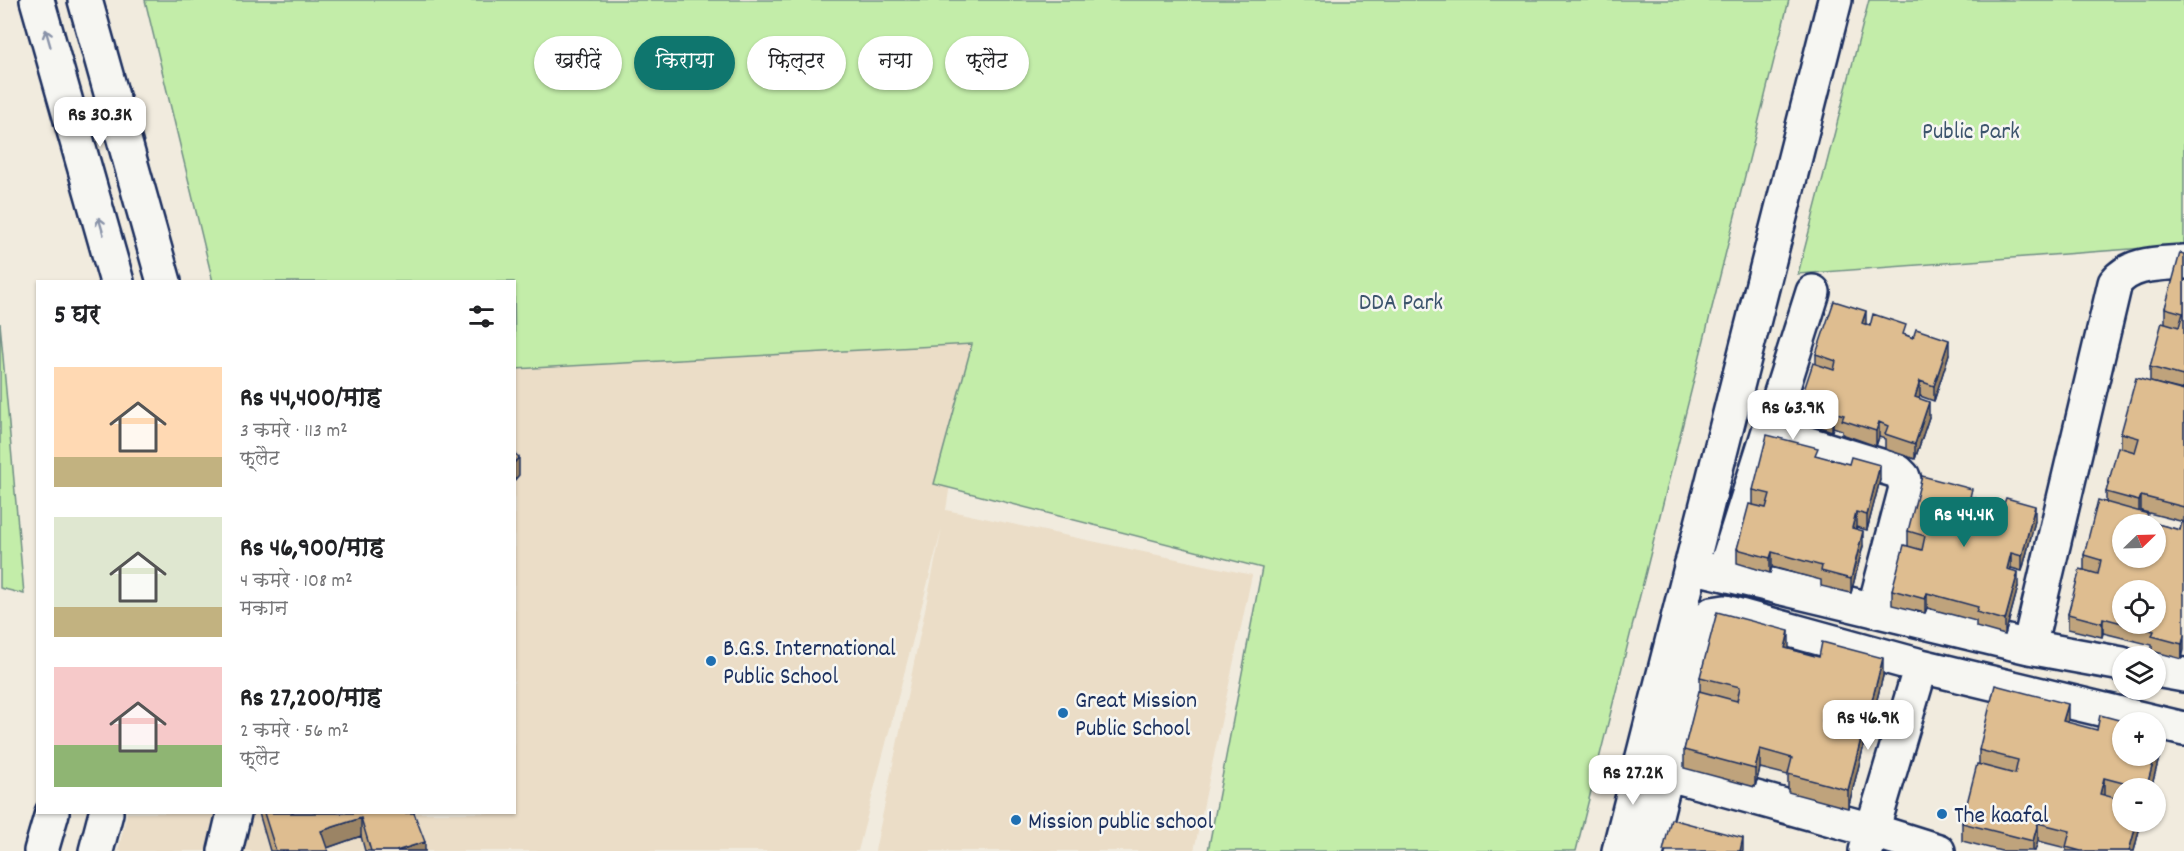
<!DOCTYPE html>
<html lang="hi">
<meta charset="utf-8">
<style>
body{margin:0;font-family:Dekko,"Playpen Sans Deva",sans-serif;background:#f2f2f2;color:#202124;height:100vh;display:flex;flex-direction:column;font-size:22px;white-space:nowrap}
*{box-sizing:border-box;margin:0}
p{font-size:20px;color:#757577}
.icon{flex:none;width:33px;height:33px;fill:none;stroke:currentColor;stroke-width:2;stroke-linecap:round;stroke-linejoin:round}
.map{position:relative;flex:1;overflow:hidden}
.side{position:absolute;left:36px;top:280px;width:480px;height:534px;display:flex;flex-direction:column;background:#fff;border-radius:0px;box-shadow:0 2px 4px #0004}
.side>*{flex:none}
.hud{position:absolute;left:534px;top:36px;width:570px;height:54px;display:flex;gap:12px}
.needle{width:39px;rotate:67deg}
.tools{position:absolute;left:2112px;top:514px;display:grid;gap:12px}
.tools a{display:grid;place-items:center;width:54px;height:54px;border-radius:50%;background:#fff;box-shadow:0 2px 4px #0004;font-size:30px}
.price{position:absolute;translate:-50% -51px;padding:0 14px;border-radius:12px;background:#fff;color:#222;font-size:20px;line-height:39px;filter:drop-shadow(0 2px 3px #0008)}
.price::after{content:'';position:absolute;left:50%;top:36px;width:18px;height:14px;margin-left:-9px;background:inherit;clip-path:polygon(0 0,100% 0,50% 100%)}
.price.selected{background:#0f766e;color:#fff}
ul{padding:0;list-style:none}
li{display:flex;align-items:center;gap:18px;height:150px;padding:0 18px}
li span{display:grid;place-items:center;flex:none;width:168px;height:120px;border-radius:0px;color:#555}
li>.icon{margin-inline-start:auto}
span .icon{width:72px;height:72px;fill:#fffc;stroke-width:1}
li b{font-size:26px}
h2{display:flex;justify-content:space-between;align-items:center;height:72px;padding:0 18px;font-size:26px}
.chip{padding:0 21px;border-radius:27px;background:#fff;box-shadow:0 2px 4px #0004;font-size:21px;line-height:54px}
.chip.selected{background:#0f766e;color:#fff}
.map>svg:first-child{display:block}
</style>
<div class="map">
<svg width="2184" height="851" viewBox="0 0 2184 851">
<rect width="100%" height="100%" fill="#f1ebde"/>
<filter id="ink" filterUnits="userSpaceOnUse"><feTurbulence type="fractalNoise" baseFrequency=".0167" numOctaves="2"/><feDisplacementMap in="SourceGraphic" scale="12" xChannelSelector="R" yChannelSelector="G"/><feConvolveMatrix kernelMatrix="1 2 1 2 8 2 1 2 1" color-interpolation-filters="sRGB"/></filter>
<g filter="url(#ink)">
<path fill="#ebddc7" d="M 972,344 L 946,510 L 1252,575 L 1194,851 L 875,851 L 942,528 L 858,851 L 118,851 L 127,813 L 514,813 L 515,360 Z"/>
<path fill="#c3eda9" stroke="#6f8e84" stroke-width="1.5" d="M 145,0 L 1789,0 L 1576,851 L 1208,851 L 1262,568 L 934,484 L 972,344 L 515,369 L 514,282 L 213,282 Z
M 1869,0 L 2184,0 L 2184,245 L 1798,274 Z
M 0,323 L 24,594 L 0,588 Z"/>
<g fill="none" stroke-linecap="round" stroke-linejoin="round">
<g stroke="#1b2f5e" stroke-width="38">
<path id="minor" d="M 37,0 L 117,282
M 85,0 L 164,282
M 1769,432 L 1897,471 L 1903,477 L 1906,488 L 1874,610
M 1691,566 L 2029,647
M 1724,573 L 1813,292
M 2122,664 L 2029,647 L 2115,283 C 2131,262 2160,264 2184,262
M 2156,670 L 2184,675
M 1648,768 L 1871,830 L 1938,851
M 41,851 L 52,813
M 96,851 L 106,813
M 225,851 L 234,813
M 1619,851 L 1835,0
M 1647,851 L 1705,621 L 1712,614 L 1725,612 L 1921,666 L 2184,729
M 1866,851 L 1921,666"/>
</g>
<use href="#minor" stroke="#f6f6f2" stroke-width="33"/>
</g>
<path fill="#bfa37c" stroke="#1b2f5e" stroke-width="1.5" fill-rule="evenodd" d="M 2184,254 L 2184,386 L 2183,390 L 2150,382 L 2150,367 L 2165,323 L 2165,308 Z
M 1866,324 L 1906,335 L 1949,354 L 1934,401 L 1920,396 L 1919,398 L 1929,417 L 1915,459 L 1885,449 L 1885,439 L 1879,437 L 1876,446 L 1842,434 L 1842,430 L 1833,427 L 1832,431 L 1799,420 L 1799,405 L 1816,364 L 1816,354 Z
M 2184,391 L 2184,522 L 2141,511 L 2148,522 L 2180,530 L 2182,522 L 2182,659 L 2152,651 L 2152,645 L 2103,633 L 2102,637 L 2068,629 L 2068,614 L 2084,570 L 2084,555 L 2106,502 L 2106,492 L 2121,448 L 2121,433 ZM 2122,591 L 2156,624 L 2122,624 Z
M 1818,456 L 1880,480 L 1867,530 L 1856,527 L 1856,529 L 1863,546 L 1851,593 L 1821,586 L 1821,580 L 1772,567 L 1770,573 L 1737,563 L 1737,549 L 1753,504 L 1753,490 Z
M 1972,497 L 2035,521 L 2022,571 L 2011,568 L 2010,570 L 2018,587 L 2005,635 L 1976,627 L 1976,621 L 1927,608 L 1925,613 L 1892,605 L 1892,590 L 1908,546 L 1908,531 Z
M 1789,649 L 1883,676 L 1868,734 L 1863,733 L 1863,749 L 1848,808 L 1788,792 L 1788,775 L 1760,768 L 1755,787 L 1684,768 L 1684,750 L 1700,691 L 1700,677 Z
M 2068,723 L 2161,750 L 2151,789 L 2122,789 L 2122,822 L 2141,822 L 2134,851 L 2066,851 L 2066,848 L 2038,841 L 2035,851 L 2001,851 L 1962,841 L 1962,823 L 1979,765 L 1979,750 Z
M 259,813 L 414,813 L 425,851 L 365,851 L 361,836 L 327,848 L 328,851 L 270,851 Z"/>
<path fill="#9b8465" stroke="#1b2f5e" stroke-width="1.5" d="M 1866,311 L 1866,326 L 1862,323 Z
M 1949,340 L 1949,354 L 1934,401 L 1934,386 Z
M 2184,371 L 2184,386 L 2183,390 L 2183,376 Z
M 1920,381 L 1920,396 L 1915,411 L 1915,397 Z
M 1929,402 L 1929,417 L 1915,459 L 1915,444 Z
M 1833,412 L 1833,427 L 1832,431 L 1832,416 Z
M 1879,422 L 1879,437 L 1876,446 L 1876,431 Z
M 519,457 L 519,475 L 514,481 L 514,463 Z
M 1880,465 L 1880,480 L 1867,530 L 1867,515 Z
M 2141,496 L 2141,511 L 2139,516 L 2139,501 Z
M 2035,506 L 2035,521 L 2022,571 L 2022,556 Z
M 1856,512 L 1856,527 L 1852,543 L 1852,528 Z
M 1863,531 L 1863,546 L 1851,593 L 1851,579 Z
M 1772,552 L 1772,567 L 1770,573 L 1770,558 Z
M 2011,553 L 2011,568 L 2007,584 L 2007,569 Z
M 2018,572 L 2018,587 L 2005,635 L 2005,620 Z
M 1927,593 L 1927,608 L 1925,613 L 1925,599 Z
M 2103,618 L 2103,633 L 2102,637 L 2102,623 Z
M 1789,631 L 1789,649 L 1785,648 Z
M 2184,635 L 2184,650 L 2182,659 L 2182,644 Z
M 1883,658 L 1883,676 L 1868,734 L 1868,716 Z
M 2068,704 L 2068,722 L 2063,739 L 2063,721 Z
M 1826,705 L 1826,723 L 1822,721 Z
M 1863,731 L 1863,749 L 1848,808 L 1848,790 Z
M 2161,732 L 2161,750 L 2151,789 L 2146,789 Z
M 1760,749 L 1760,768 L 1755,787 L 1755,769 Z
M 2104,778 L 2104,796 L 2100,794 Z
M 361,818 L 361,836 L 321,850 L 321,831 Z
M 2137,822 L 2141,822 L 2134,851 L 2129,851 Z
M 2038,823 L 2038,841 L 2035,851 L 2033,851 L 2033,841 Z
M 1743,838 L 1743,851 L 1740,851 Z
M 425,842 L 425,851 L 396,851 Z"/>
<path fill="#debd90" stroke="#1b2f5e" stroke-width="1.5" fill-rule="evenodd" d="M 2180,253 L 2184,254 L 2184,371 L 2183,376 L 2150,367 L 2162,322 L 2179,327 L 2183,313 L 2165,308 Z
M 1834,301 L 1866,311 L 1862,323 L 1870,326 L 1873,314 L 1906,325 L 1903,334 L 1913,338 L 1916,329 L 1949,340 L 1934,386 L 1920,381 L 1915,397 L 1929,402 L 1915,444 L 1885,434 L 1888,426 L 1879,422 L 1876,431 L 1842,420 L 1844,415 L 1833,412 L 1832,416 L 1799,405 L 1813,363 L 1834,370 L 1836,361 L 1816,354 Z
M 2136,378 L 2184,391 L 2184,507 L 2141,496 L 2139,501 L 2106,492 L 2118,447 L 2135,452 L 2139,438 L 2121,433 Z
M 1767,435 L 1818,448 L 1815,455 L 1849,464 L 1851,457 L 1880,465 L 1867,515 L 1856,512 L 1852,528 L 1863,531 L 1851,579 L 1821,571 L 1822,566 L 1772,552 L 1770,558 L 1737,549 L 1749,504 L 1766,508 L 1770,494 L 1753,490 Z
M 514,453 L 519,457 L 514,463 Z
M 1922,476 L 1972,489 L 1970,497 L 2003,506 L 2006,498 L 2035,506 L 2022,556 L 2011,553 L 2007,569 L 2018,572 L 2005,620 L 1976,612 L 1978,607 L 1927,593 L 1925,599 L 1892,590 L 1904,545 L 1922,550 L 1925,536 L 1908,531 Z
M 2098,500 L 2148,514 L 2146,521 L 2180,530 L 2182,522 L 2184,523 L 2184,590 L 2183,594 L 2184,594 L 2184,635 L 2182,644 L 2152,636 L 2154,631 L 2127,624 L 2156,624 L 2156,591 L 2122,591 L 2122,623 L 2103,618 L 2102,623 L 2068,614 L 2080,569 L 2098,574 L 2101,560 L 2084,555 ZM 2122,525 L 2156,525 L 2156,558 L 2122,558 Z
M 1717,612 L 1789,631 L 1785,648 L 1819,657 L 1822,642 L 1883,658 L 1868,716 L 1826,705 L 1822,721 L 1863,731 L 1848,790 L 1788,774 L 1792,758 L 1760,749 L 1755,769 L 1684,750 L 1699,691 L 1737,701 L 1740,687 L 1700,677 Z
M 1995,685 L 2068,704 L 2063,721 L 2097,730 L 2100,715 L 2130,723 L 2122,723 L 2122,756 L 2155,756 L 2146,789 L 2104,778 L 2100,794 L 2122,800 L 2122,822 L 2137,822 L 2129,851 L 2081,851 L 2066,847 L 2070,831 L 2038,823 L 2033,841 L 1962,823 L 1977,764 L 2015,774 L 2018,760 L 1979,750 Z
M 2156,730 L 2161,732 L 2156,754 Z
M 264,813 L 414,813 L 425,842 L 396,851 L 371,851 L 361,818 L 321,831 L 328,851 L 276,851 Z
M 1671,819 L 1743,838 L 1740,851 L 1663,851 Z"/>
<defs><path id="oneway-shaft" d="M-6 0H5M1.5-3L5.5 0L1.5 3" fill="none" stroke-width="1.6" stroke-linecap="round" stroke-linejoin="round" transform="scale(1.5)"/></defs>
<g stroke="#8892a8">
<use href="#oneway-shaft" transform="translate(48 38) rotate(-106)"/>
<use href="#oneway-shaft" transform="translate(101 226) rotate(-106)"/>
</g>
</g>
<g fill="#1f6fb2" stroke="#f6f6f2" stroke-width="2">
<circle cx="711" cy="661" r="6"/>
<circle cx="1063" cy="713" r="6"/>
<circle cx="1942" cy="814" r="6"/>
<circle cx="1016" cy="820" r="6"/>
</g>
<g text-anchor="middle" stroke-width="5" stroke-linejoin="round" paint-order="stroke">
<g font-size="24" fill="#3d556d" stroke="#f6f6f2">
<text x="1971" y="138">Public Park</text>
<text x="1401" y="309">DDA Park</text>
</g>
<g font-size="24" fill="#1b2f5e" stroke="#f6f6f2" text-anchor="start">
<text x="723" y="655">B.G.S. International<tspan x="723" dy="28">Public School</tspan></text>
<text x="1075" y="707">Great Mission<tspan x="1075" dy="28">Public School</tspan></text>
<text x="1954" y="822">The kaafal</text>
<text x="1028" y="828">Mission public school</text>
</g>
</g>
</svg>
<div class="tools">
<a><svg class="needle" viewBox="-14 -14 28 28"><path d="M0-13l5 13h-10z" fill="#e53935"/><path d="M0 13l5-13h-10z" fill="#757577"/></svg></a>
<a><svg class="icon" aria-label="locate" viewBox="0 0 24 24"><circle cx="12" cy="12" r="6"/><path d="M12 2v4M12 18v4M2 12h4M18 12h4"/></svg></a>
<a><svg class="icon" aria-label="layers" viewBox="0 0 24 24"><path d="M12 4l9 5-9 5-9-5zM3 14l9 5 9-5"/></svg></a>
<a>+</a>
<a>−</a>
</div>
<b class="price" style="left:100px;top:148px">Rs 30.3K</b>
<b class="price" style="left:1793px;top:441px">Rs 63.9K</b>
<b class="price selected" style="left:1964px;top:548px">Rs 44.4K</b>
<b class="price" style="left:1868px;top:751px">Rs 46.9K</b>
<b class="price" style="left:1633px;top:806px">Rs 27.2K</b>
<div class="hud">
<a class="chip">खरीदें</a>
<a class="chip selected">किराया</a>
<a class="chip">फ़िल्टर</a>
<a class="chip">नया</a>
<a class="chip">फ़्लैट</a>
</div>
<section class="side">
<h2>5 घर<svg class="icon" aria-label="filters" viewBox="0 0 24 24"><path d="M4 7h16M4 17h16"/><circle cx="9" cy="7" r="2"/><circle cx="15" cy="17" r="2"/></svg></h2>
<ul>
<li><span style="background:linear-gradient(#ffd9b3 75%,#c2b280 0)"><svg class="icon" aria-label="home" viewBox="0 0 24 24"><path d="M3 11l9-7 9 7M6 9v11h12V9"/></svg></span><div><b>Rs 44,400/माह</b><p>3 कमरे · 113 m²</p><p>फ़्लैट</p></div></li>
<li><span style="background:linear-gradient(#dfe7d0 75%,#c2b280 0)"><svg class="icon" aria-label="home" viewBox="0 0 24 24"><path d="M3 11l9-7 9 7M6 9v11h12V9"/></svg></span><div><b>Rs 46,900/माह</b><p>4 कमरे · 108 m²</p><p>मकान</p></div></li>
<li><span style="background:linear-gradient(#f6c9c9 65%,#8fb573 0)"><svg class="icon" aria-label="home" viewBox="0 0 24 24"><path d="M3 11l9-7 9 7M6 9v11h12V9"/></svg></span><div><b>Rs 27,200/माह</b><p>2 कमरे · 56 m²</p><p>फ़्लैट</p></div></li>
</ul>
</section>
</div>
